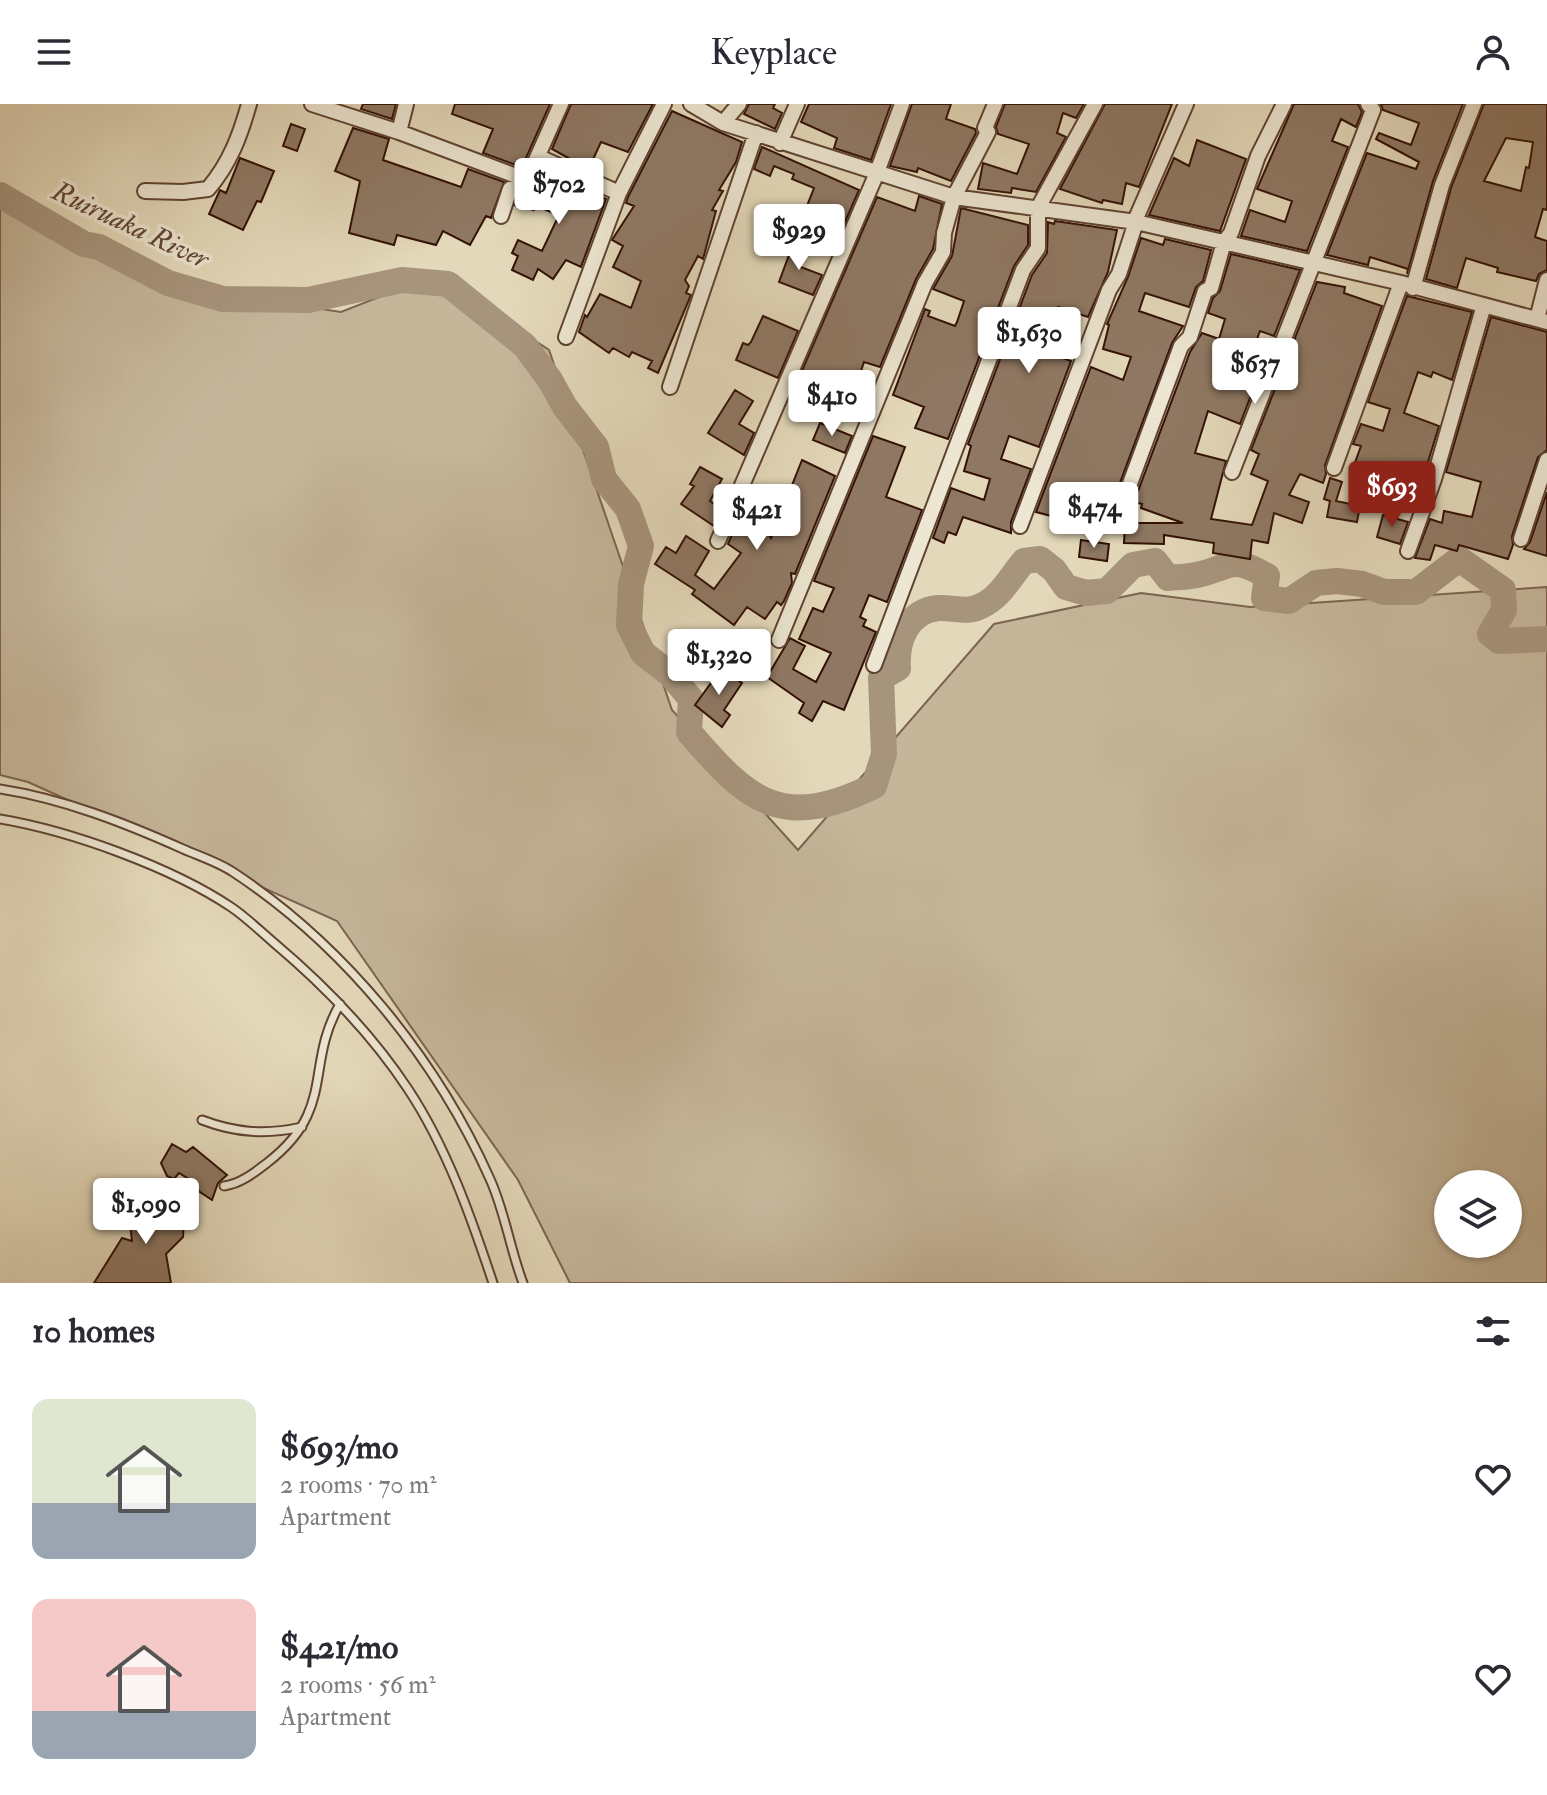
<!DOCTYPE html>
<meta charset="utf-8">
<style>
body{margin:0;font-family:"IM FELL Double Pica",serif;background:#f2f2f3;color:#2b2b33;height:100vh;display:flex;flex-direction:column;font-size:30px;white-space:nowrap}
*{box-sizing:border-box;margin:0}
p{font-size:26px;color:#7c7c81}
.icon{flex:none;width:44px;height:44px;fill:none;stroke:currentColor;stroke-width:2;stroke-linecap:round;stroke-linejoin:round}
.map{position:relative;height:1179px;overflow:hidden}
.details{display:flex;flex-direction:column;background:#fff;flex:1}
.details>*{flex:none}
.controls{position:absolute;left:1434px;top:1066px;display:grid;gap:16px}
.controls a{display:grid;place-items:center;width:88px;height:88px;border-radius:50%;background:#fff;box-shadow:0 2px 6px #0004;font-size:40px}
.price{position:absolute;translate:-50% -68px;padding:0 18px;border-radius:8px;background:#fff;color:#222;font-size:26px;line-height:52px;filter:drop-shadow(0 2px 4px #0008)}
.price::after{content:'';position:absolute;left:50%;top:48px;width:24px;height:18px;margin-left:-12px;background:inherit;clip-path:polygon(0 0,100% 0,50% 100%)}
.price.active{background:#8f2418;color:#fff}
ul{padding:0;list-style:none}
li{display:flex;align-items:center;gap:24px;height:200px;padding:0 32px}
li span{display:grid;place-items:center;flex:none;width:224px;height:160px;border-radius:16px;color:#555}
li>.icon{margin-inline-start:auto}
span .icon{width:96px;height:96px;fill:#fffc;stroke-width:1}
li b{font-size:34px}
h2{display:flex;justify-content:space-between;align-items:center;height:96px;padding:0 32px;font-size:34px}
header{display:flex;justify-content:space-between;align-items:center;height:104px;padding:0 32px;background:#fff;font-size:36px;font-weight:600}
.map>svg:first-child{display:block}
</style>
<header><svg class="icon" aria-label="menu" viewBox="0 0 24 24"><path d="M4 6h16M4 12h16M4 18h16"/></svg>Keyplace<svg class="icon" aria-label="person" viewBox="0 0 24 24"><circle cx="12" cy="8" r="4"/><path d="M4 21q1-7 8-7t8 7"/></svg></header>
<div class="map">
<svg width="1547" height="1179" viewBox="0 0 1547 1179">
<rect width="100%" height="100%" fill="#e3d8b9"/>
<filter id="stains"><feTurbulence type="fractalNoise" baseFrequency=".0025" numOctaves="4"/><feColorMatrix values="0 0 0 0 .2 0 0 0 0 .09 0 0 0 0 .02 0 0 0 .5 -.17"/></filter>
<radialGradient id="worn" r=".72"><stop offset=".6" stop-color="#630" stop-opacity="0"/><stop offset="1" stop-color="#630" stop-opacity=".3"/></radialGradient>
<path fill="#c5b69a" stroke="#7c6450" stroke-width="2" fill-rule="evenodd" d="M 0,82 L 143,178 L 341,208 L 435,171 L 549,246 L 672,606 L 798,746 L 994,520 L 1141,489 L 1250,503 L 1547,483 L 1547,1179 L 570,1179 L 518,1076 L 337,817 L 28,678 L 0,671 ZM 1448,1080 L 1508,1080 L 1508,1140 L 1448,1140 Z"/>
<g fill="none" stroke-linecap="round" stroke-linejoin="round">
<path stroke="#a7947c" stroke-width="26" d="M 0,91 L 84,140 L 99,143 L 168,179 L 223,195 L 308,196 L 402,176 L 448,180 L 525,242 L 550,276 L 565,303 L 596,343 L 604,375 L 628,405 L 641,442 L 631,480 L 629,521 L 643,549 L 670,570 L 691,595 L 689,628 C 750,700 783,726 874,682 L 884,650 L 881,574 L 898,564 C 896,538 907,507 938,504 C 954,503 966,510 981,502 C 1000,494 1011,472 1024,457 L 1040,455 L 1054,466 L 1066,483 L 1086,489 L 1107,487 L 1133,461 L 1155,457 L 1168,474 C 1178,473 1191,473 1201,470 C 1234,461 1232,452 1267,472 L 1264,494 L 1289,497 L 1316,479 L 1337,477 L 1362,480 L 1384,488 L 1416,488 L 1459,455 L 1503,486 L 1504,506 L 1490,530 L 1499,537 L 1547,535"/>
</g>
<path fill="#8f7863" stroke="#331105" stroke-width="2" fill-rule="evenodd" d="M 363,0 L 396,0 L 392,15 L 361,5 Z
M 455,0 L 550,0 L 522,63 L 483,49 L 493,25 L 452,10 Z
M 571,0 L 653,0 L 628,48 L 601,38 L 590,62 L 582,59 L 581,61 L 552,45 Z
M 749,0 L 775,0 L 773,4 L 782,9 L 775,25 L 744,10 Z
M 809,0 L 891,0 L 871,56 L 834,44 L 837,34 L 801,18 Z
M 912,0 L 951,0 L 946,15 L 975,25 L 976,29 L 951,77 L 918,64 L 917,68 L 890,62 Z
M 1005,0 L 1084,0 L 1076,14 L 1063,9 L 1057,29 L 1066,33 L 1036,88 L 1012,84 L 1011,89 L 978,85 L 983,59 L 1017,70 L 1029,40 L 998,30 L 996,23 Z
M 1105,0 L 1172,0 L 1139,83 L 1126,79 L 1122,100 L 1103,96 L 1102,99 L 1060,85 Z
M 1294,0 L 1358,0 L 1362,8 L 1356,23 L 1341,15 L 1332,37 L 1348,43 L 1307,147 L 1241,132 L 1250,106 L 1285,118 L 1292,97 L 1257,85 Z
M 1381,0 L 1463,0 L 1433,77 L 1407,170 L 1408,165 L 1370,153 L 1368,161 L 1327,151 L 1367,49 L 1416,65 L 1419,58 L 1376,35 L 1379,29 L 1411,41 L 1419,19 L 1383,6 Z
M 1484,0 L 1547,0 L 1547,106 L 1543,105 L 1535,133 L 1547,137 L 1547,166 L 1539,170 L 1536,177 L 1497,168 L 1498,164 L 1466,154 L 1457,184 L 1426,175 L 1451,84 ZM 1506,34 L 1533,38 L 1529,64 L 1526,63 L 1521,87 L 1484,77 Z
M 672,7 L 742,38 L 736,58 L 719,86 L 723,87 L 712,106 L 716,107 L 703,155 L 698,152 L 685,176 L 689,182 L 686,189 L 691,191 L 658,269 L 648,264 L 652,257 L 632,248 L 629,253 L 613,244 L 609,249 L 579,228 L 585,211 L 587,213 L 600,190 L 631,204 L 641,177 L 613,163 L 623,142 L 612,136 L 634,102 L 626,99 L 628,93 Z
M 291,20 L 305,25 L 297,47 L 283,42 Z
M 353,24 L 389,35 L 383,56 L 461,83 L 468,65 L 504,78 L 491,114 L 486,112 L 470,141 L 443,127 L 436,141 L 397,131 L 394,141 L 349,129 L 360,77 L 335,67 Z
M 1197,36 L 1246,55 L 1220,127 L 1149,111 L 1174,54 L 1189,62 Z
M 762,43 L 859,86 L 834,143 L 813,134 L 820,118 L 803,112 L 814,84 L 792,75 L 794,70 L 774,62 L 770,72 L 754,65 Z
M 240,54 L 274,67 L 261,98 L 257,97 L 243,126 L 209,110 L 220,86 L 226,89 Z
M 545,67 L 606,95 L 581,163 L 566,156 L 553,175 L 538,165 L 533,176 L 512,166 L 518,152 L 512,149 L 518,136 L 542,147 L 559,111 L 536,102 L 534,106 L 515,101 L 518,92 L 533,84 Z
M 919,92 L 942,100 L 933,145 L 916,175 L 880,263 L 864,258 L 856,282 L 870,288 L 862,306 L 829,293 L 831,288 L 798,276 L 877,93 L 915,107 Z
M 961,104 L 1028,121 L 1028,141 L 1014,162 L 948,335 L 915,324 L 924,303 L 893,291 L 925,205 L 930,207 L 928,212 L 955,222 L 957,218 L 964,197 L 933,185 L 952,152 Z
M 1055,117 L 1117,126 L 1108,168 L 1088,213 L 1058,203 L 1047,228 L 1030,223 L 1025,237 L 1044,244 L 1043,247 L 1071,257 L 1039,343 L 1009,332 L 1001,355 L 1031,365 L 1011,418 L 1011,429 L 963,413 L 956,431 L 948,428 L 944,439 L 933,434 L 951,384 L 984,396 L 990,375 L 964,367 L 971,342 L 968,340 L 1032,171 L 1047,149 L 1048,118 L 1054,120 Z
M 1141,134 L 1163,141 L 1165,135 L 1211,146 L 1203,177 L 1196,183 L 1189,203 L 1145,189 L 1139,207 L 1183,222 L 1172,239 L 1114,395 L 1092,388 L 1086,427 L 1073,425 L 1074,418 L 1036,408 L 1091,263 L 1123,276 L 1131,253 L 1103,245 L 1109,221 L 1107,220 L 1128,173 Z
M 795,135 L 806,139 L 798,162 L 822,171 L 813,191 L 779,178 Z
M 1231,150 L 1300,166 L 1274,232 L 1260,227 L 1252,249 L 1265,255 L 1240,320 L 1208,307 L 1195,349 L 1226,357 L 1211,415 L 1252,421 L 1268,377 L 1251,370 L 1259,350 L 1251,346 L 1317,178 L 1345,183 L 1344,189 L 1382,202 L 1325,361 L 1326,370 L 1323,379 L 1300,370 L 1289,391 L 1309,398 L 1302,419 L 1274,409 L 1268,439 L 1252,436 L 1250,455 L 1213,449 L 1214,439 L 1164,431 L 1164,440 L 1124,439 L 1125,419 L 1183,419 L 1141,404 L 1142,400 L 1134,398 L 1190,248 L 1202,229 L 1219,235 L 1225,215 L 1208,209 L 1213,194 L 1220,187 Z
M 1407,192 L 1472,208 L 1452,276 L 1433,268 L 1431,273 L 1418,268 L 1404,309 L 1439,322 L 1420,384 L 1379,369 L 1377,373 L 1353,364 L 1361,342 L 1353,340 L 1361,320 L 1383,327 L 1390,305 L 1368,298 Z
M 763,212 L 798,227 L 778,274 L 736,256 L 743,239 L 748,241 L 751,238 Z
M 1491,213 L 1547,228 L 1547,346 L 1538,353 L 1512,432 L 1513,441 L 1508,455 L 1459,441 L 1457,447 L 1435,441 L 1430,456 L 1415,454 L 1430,415 L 1442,419 L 1444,407 L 1472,413 L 1481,378 L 1446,368 Z
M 735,286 L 753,297 L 739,320 L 754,329 L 744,351 L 708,329 Z
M 820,319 L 852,332 L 845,349 L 813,336 Z
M 873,332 L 905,343 L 886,393 L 922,406 L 887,498 L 869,491 L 860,513 L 866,516 L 863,522 L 876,528 L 844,606 L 823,597 L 812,617 L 799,609 L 804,599 L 767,573 L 790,534 L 805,542 L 793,565 L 816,578 L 831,549 L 799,535 L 813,504 L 823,508 L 834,484 L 814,477 Z
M 802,356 L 835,372 L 795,470 L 791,469 L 792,479 L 784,497 L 781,501 L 777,498 L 765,515 L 747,503 L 734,521 L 692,490 L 695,486 L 655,460 L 666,443 L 676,449 L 686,432 L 709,447 L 695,471 L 714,485 L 741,449 L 728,440 L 746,397 L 771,434 Z
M 700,363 L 722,375 L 710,397 L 721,405 L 714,422 L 681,400 L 694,382 L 690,380 Z
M 1330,374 L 1342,378 L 1336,397 L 1360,402 L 1357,418 L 1327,413 L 1330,397 L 1324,395 Z
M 1547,388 L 1547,452 L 1524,445 L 1530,438 Z
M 1383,411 L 1408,418 L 1400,440 L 1377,433 Z
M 1081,436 L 1109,440 L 1107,457 L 1079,453 Z
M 740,526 L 752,535 L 739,553 L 727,544 Z
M 686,541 L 702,552 L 690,570 L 674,559 Z
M 721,565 L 742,579 L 724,606 L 730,611 L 722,623 L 695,601 Z
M 172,1040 L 186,1048 L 193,1043 L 227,1071 L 218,1079 L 212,1096 L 197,1086 L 195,1079 L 179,1069 L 174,1075 L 167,1072 L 161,1059 Z
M 154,1095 L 173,1099 L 184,1115 L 183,1133 L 166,1150 L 171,1179 L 94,1179 L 122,1134 L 132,1137 L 130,1120 L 138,1103 Z"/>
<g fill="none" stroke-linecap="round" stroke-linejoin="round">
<g stroke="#5f4332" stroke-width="11">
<path id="lane" d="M 0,685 C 64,695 125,719 183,745 C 199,752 218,758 233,768 C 344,841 436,954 490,1075 C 505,1108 510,1145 523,1179
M 0,715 C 71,727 171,763 231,803 C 246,813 260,827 273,838 C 324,881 371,929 408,985 C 447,1044 471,1113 493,1179
M 202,1016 C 236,1029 266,1031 302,1023
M 224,1082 C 240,1080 254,1069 267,1059 C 337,1005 304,962 340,900"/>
</g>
<g stroke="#5f4332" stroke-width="18">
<path id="street" d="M 312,0 L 399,28 L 527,76 L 541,54 L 619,89
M 691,0 L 723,19 L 954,93 L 1136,118 L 1401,179 L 1547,218
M 723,19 L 739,0
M 399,28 L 406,0
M 780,39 L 797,0
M 145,87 L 183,88 L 208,85 C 230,59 240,32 249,0
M 501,112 L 510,85 L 527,76 L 561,0
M 1134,119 L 1186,0
M 1413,184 L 1442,81 L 1474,0
M 1537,215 L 1547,176
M 566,233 L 619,89 L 664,0
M 670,283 L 756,29
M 1334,364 L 1401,179
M 1232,368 L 1373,6 L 1368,0
M 1118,412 L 1181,242 L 1190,233 L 1205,187 L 1211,184 L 1224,138 L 1231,129 L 1258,52 L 1284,0
M 1020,422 L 1109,186 L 1119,170 L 1136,118
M 1521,435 L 1547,356
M 718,437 L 876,71 L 902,0
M 1408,447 L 1434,375 L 1484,201
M 779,536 L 925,179 L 943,148 L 944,129 L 954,93 L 988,28 L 985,24 L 995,0
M 874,561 L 1023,166 L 1038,144 L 1038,104 L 1095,0"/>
</g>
<use href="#lane" stroke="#ede6d2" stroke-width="7"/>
<use href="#street" stroke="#ede6d2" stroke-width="14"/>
</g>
<g text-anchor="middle" stroke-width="7" stroke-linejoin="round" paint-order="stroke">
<g font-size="28" font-style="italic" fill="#614535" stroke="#ede6d2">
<text transform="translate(131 120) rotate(25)" y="10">Ruiruaka River</text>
</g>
</g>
<rect width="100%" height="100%" filter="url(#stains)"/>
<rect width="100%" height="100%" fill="url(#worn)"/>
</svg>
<div class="controls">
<a><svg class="icon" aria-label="layers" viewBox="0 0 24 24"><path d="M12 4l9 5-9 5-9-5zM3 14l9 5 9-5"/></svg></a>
</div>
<b class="price" style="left:559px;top:122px">$702</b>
<b class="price" style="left:799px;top:168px">$929</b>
<b class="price" style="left:1029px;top:271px">$1,630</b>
<b class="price" style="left:1255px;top:302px">$637</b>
<b class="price" style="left:832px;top:334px">$410</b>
<b class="price active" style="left:1392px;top:425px">$693</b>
<b class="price" style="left:1094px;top:446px">$474</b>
<b class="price" style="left:757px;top:448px">$421</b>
<b class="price" style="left:719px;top:593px">$1,320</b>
<b class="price" style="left:146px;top:1142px">$1,090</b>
</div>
<section class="details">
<h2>10 homes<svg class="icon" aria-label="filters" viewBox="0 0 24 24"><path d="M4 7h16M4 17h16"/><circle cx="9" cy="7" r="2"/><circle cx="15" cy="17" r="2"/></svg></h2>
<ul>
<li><span style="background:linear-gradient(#dfe7d0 65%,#9aa5b1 0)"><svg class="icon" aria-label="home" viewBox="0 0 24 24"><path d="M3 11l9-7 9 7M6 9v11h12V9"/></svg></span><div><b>$693/mo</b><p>2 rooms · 70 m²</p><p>Apartment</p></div><svg class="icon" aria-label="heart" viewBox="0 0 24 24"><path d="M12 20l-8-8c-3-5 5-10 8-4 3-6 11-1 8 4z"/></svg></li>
<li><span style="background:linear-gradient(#f6c9c9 70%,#9aa5b1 0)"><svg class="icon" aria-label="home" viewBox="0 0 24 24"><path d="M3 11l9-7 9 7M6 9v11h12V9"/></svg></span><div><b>$421/mo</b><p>2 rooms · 56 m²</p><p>Apartment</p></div><svg class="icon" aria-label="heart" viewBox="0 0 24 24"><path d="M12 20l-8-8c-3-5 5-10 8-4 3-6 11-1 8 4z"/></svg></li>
</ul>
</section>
